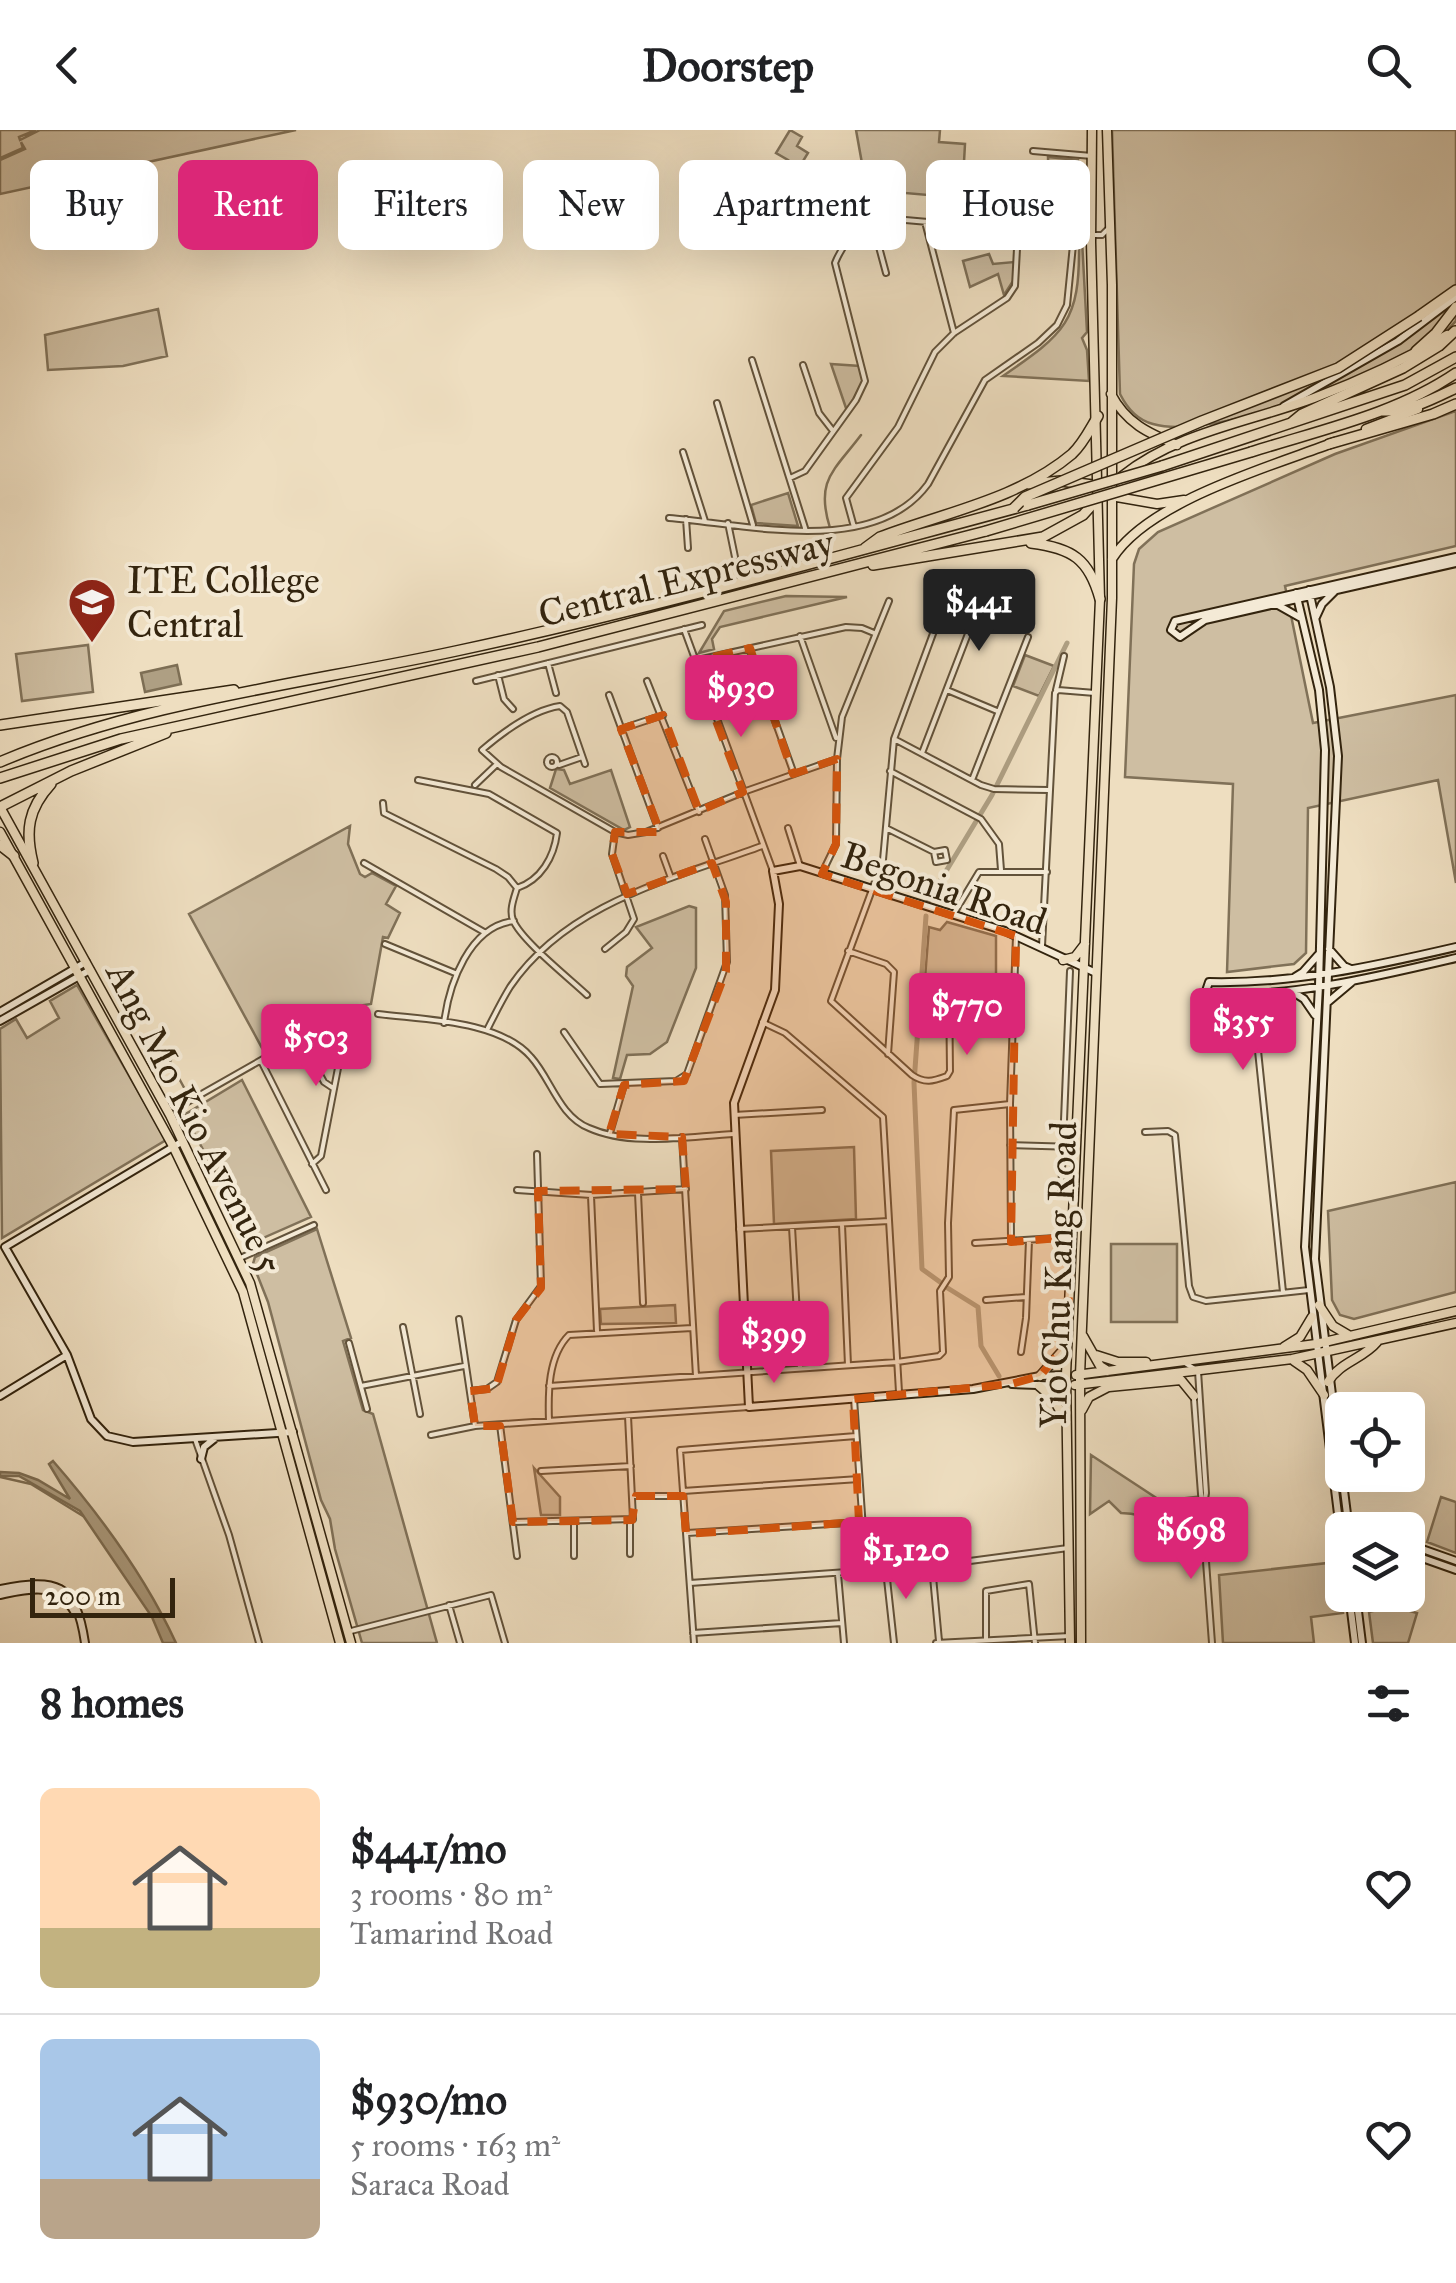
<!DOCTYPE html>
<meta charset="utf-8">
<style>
body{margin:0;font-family:"IM FELL Great Primer",serif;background:#f6f6f6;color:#202124;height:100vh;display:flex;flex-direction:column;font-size:38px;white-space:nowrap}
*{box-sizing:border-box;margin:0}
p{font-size:32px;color:#757577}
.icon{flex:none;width:55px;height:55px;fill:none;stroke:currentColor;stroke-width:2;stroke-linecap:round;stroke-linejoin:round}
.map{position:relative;height:1513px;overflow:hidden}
.drawer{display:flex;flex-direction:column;background:#fff;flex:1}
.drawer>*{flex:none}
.banner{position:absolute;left:30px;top:30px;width:1398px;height:90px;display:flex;gap:20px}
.tools{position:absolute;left:1325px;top:1262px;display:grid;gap:20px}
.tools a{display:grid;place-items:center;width:100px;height:100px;border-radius:15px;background:#fff;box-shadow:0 10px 40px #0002;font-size:50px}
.scale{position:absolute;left:30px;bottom:25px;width:145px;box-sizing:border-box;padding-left:10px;border:5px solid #33240e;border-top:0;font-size:28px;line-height:35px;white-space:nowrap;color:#33240e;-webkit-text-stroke:8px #f4ead6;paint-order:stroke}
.price{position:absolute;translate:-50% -85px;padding:0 22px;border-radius:10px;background:#db2777;color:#fff;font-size:32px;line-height:65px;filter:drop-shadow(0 2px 5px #0008)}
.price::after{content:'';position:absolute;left:50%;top:60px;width:30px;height:22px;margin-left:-15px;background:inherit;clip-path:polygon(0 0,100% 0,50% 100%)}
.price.current{background:#222;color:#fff}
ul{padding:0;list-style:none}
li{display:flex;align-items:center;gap:30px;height:250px;padding:0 40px}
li+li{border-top:2px solid #e0e0e0}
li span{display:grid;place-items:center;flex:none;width:280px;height:200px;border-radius:15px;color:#555}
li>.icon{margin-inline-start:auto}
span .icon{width:120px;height:120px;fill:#fffc;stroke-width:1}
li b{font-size:42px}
h2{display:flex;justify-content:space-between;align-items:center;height:120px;padding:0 40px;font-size:42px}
.pill{padding:0 35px;border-radius:15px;background:#fff;box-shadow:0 10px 40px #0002;font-size:35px;line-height:90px}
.pill.current{background:#db2777;color:#fff}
header{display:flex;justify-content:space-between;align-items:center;height:130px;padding:0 40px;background:#fff;font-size:45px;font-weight:700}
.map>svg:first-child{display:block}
</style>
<header><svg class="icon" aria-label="back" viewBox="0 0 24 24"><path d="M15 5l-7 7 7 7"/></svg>Doorstep<svg class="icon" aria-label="search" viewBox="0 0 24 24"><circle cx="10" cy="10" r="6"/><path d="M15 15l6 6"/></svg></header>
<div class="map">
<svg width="1456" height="1513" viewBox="0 0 1456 1513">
<rect width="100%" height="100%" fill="#eedec0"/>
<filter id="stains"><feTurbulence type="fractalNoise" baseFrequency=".002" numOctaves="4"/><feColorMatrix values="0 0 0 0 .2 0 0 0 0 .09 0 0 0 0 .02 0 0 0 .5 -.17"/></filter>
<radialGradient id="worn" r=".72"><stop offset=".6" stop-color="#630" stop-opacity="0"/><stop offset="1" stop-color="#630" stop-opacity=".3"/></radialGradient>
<path fill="#cebea2" stroke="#807158" stroke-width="2.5" d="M 0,0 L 36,0 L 19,7 L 20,10 L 40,0 L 296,0 L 0,64 L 0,30 L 25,19 L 21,12 L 23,18 L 0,28 Z
M 790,0 L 802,7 L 797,16 L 808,23 L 794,46 L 783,40 L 788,30 L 776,23 Z
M 856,0 L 940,0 L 939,12 L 965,14 L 962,68 L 859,59 L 865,50 Z
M 1112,0 L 1456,0 L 1456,191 C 1447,200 1439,212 1428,217 C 1374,247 1211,311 1153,294 C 1137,290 1127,278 1120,264 Z
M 1048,27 L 1078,30 L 1078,79 L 1049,77 Z
M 1082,110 L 1087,202 L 1082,208 L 1087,220 L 1089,251 L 1003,246 C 1065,203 1080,192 1079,114 Z
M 989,124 L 993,134 L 1014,132 L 1015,148 L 1004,165 L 998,144 L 970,157 L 963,131 Z
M 158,179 L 167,226 L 123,236 L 48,240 L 45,205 Z
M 831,234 L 860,236 L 863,251 L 847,281 Z
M 1456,281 L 1456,416 L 1285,456 L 1313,593 L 1456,565 L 1456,753 L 1438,650 L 1308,678 L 1306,823 L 1294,834 L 1227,842 L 1233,654 L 1125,647 L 1134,434 L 1139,419 L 1158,402 L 1335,324 Z
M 788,363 L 798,396 L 756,393 L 751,375 Z
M 786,466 L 847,467 L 720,497 L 712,509 L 714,519 L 699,523 L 724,481 Z
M 88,515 L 93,562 L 22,571 L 16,524 Z
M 1025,525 L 1054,536 L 1039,566 L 1013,556 Z
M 556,639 L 564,640 L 570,654 L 611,640 L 630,697 L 624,700 L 550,658 Z
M 350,696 L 348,714 L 360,744 L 365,747 L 372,743 L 396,756 L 386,774 L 400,783 L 388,808 L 383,807 L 371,874 L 332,880 L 262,918 L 189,784 Z
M 689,776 L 696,778 L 696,838 L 667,912 L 650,924 L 627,925 L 620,949 L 613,948 L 633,856 L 626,846 L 627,837 L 652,818 L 636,797 Z
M 947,792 L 996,806 L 996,848 L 973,848 L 974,860 L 924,861 L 929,797 L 940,800 Z
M 77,855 L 166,1010 L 2,1108 L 0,899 L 16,889 L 27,908 L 59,888 L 50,871 Z
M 242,950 L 311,1087 L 254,1112 L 184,985 Z
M 854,1017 L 856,1089 L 774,1094 L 771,1021 Z
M 1456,1052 L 1456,1162 L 1354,1189 L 1340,1185 L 1332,1170 L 1328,1081 Z
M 317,1099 L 351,1208 L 343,1211 L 363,1280 L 373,1284 L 437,1513 L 362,1513 L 335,1419 L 330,1389 L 321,1370 L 268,1172 L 253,1134 L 255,1127 Z
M 1111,1114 L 1177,1114 L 1177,1192 L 1111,1192 Z
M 675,1175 L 676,1193 L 601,1194 L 600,1179 Z
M 1091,1325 L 1161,1371 L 1196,1367 L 1194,1383 L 1198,1413 L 1186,1416 C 1166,1395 1150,1384 1121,1383 L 1109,1371 L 1090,1384 Z
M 534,1338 L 560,1367 L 560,1385 L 541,1385 Z
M 1441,1367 L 1456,1372 L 1456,1423 L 1427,1412 Z
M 1337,1432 L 1343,1483 L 1311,1487 L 1314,1513 L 1223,1513 L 1219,1445 Z
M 1392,1476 L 1417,1483 L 1408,1513 L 1373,1513 L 1369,1482 Z"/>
<path fill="#ae9f83" stroke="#7d6e54" stroke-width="2.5" d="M 177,535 L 181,554 L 145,562 L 141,543 Z
M 53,1331 C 100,1385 146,1448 176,1513 L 163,1513 L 152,1487 L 80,1381 L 19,1346 L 0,1346 L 0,1342 L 19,1343 L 38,1350 L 70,1369 L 49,1334 Z"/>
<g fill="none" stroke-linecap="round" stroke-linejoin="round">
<path stroke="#7d6e54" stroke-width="2.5" d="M 830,398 C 815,350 834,341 861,305
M 175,921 L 170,932 L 187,963
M 0,1347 L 31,1354 L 83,1386"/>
<path stroke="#ae9f83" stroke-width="5" d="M 928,771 L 992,665 L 1067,513
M 926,786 L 914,953 L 922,1139 L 940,1152
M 946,1157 L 978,1177 L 981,1216 L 999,1246"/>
<g stroke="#62523a" stroke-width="8">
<path id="street" d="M 1033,21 L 1092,26
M 872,91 L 886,143
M 925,92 L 954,203
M 752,230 L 806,401
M 803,235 L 819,283 L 833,301
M 717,273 L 753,395
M 683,322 L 705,391
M 790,348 L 805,341 L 856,270 L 865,251 L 835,133 C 844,111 860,94 883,88 L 1074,105 L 1102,105 L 1108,99
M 669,388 C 746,394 874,428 928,354 L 985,250 L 1038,213 L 1057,195 L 1067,175 L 1074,105
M 686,389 L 688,418
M 728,393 L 735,427
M 854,397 L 846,368 L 898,297 L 935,222 L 954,203 L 1007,168 L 1015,156 L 1018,100
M 684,499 L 773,741
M 800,506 L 836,608
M 750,521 L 794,644
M 693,531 L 846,497 L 862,498 L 874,503
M 548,533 L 556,563
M 498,545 L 504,569 L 513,579
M 476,551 L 702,495
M 647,551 L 699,682
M 947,560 L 997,581
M 1056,560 L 1064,526
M 609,565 L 658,698
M 621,599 L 663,585
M 896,610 L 981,655 L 994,659 L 1049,660
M 922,623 L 971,496 L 970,492 L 941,482 L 894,609 L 883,730 L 831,871 L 912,945 C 925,954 933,951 947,946 L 950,941 L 949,855
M547 632a5 5 0 1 1 10 0a5 5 0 1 1-10 0Z
M 585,634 L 567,582 L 560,576 C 532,580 503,602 482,620 L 501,637 L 615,702 L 628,705 L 646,702 L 746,661 L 837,629
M 559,635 L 582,627
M 890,641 L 981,689 L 999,714 L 1001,740
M 418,650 L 489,664 L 557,703 C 554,727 541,750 517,758
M 972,650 L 1028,507
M 475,655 L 497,634
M 383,673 L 384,683 L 496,739 L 508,747 L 517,758
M 788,698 L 800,736
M 886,698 L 934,722 L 945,720 L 947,730 L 936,732 L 934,722
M 663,726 L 671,748
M 364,733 L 484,802
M 822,743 L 836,714 L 837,629 L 842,587 L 889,471
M 517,758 C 514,768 509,780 513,790 C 521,810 569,848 587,865
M 953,785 L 979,742 L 1047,742
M 385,814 L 455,843
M 1042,816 L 1055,563 L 1058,560 L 1095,563
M 605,819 L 626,802 L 634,789 L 612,724 L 615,702
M 848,821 L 886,834 L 894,842 L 888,924
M 378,884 C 424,890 499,890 531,927 C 551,949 559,986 589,998 C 631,1017 689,1006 735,1004
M 762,892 L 785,903 L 883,987 L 899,1262
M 444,893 C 449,854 469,796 514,791
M 488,898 C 495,884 502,870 510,857 C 567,773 672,749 762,716
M 564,902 L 600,954 L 676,951 L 687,944 L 727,832 L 725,765 L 705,709
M 1257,911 L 1283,1162
M 261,931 L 326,1060
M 165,970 L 184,974 L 178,993
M 184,974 L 300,908 L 324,952 L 333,958
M 734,985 L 822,980
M 1145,1002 L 1168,1001 L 1175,1005 L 1189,1156 L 1193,1167 L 1206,1171 L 1309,1160
M 610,1003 L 624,955
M 682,1007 L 696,1246
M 1010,1015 L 1076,1017
M 312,1034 L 321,1026 L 344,907
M 517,1060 L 591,1065 L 686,1059
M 638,1063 L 643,1173
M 1061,1065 L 1070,841
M 591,1066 L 597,1201
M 842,1095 L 848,1235
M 792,1097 L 800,1237
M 739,1099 L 889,1091
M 1011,1111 L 1010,974 L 1016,806
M 975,1113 L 1071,1107
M 238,1129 L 314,1095
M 986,1170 L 1026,1167
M 459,1189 L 475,1296
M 403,1197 L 420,1284
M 349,1213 L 367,1279
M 1021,1222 L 1026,1188 L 1029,1110
M 1185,1233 L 1198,1241 L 1206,1363 L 1204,1375
M 361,1256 L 464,1236
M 549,1256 L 897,1232 L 939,1226 L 943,1222 L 940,1161 L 949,1147 L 948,1093 L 954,980 L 1010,974
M 470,1261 L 487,1259 L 497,1252 L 516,1190 L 541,1156 L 537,1024
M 854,1269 L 866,1442
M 1194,1269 L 1212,1513
M 549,1291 C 548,1263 548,1226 569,1205 L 692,1198
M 500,1295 L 517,1426
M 431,1305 L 475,1296 L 749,1277
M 195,1309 L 229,1405 L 259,1513
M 541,1341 L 631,1336
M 683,1361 L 859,1349
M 635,1366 L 683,1366
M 513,1392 L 633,1389 L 628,1286
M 687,1403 L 862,1392
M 630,1424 L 630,1390
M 574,1426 L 574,1391
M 932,1436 L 939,1511
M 886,1440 L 894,1513
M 838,1444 L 844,1513
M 690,1453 L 932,1436 L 1068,1418
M 449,1475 L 460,1513
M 1357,1475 L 1395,1470
M 351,1501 L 491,1465 L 505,1513
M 693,1503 L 842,1493
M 986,1510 L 986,1461 L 1029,1454 L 1035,1513
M 694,1513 L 680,1320 L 856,1306
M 936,1513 L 1070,1506"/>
</g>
<g stroke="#33240e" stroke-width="10">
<path id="secondary" d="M 1284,276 L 1398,211 L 1456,167
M 1456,427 L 1175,491 L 1171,500 L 1180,507 L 1205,490 L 1456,433
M 1309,460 L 1330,557 L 1338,626 L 1315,1129 L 1349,1400
M 1296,463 L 1319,560 L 1325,620 L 1319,856 L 1305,1117 L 1342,1416
M 1276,474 L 1299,487
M 1316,487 L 1322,474 L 1335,461
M 1456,817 C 1374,836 1294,854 1209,852 L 1206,861 L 1209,865 C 1293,867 1375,847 1456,828
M 1329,819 L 1344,836 L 1351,839
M 1295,847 L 1303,842 L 1318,825
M 1293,862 L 1304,869 L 1315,885
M 1328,872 L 1353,851
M 0,882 L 86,832
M 0,891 L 90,840
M 183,1011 L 5,1117 L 67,1225 L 91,1289 L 107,1306 L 133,1312 L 293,1302
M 1066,1245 L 1040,1246 L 973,1259 L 749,1277 L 734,973 L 775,860 L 779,774 L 773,741 L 800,736 L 1005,801 L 1096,843
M 1012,1254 L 1066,1256
M 0,1266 L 67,1225
M 201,1329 L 204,1317 L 214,1309
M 1350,1391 L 1370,1400
M 1408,1414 L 1456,1431
M 1408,1423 L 1456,1440
M 0,1459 C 56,1448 76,1452 85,1513
M 0,1465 C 30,1459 58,1451 75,1483
M 1349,1465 L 1355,1513
M 1356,1465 L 1362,1513"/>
</g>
<g stroke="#33240e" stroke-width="11">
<path id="primary" d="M 1111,264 C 1126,293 1148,303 1177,315
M 1366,299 L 1418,279
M 1122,346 C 1177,302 1250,292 1314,268 C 1359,251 1406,229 1447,205
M 1111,366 L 1157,374 L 1184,370
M 1112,429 C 1148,371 1272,336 1335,312
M 0,677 L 170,985 L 250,1153 L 351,1513
M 0,702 L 173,1016 L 243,1162 L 340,1513
M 1063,830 L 1075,827 L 1085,814
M 1319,1175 L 1333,1196 L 1350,1206
M 1083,1206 L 1100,1236 L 1108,1241
M 1284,1217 L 1300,1207 L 1312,1187
M 1096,1225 L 1118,1232 L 1146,1232
M 1294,1231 L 1307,1240 L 1324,1265
M 1076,1245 L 1316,1214 L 1456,1181
M 1040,1246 L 1065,1218
M 1328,1252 C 1340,1232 1363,1229 1377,1212
M 1075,1255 L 1292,1229 L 1456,1193
M 1039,1256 L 1053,1268 L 1064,1288
M 1109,1257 L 1181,1250 L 1194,1266
M 1082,1280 L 1089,1267 L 1112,1255
M 1070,1513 L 1066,1245 L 1100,469 L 1091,112 L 1092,0
M 1081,1513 L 1080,1245 L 1112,468 L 1112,155 L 1107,0"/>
</g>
<g stroke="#33240e" stroke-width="12">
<path id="highway" d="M 1419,186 L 1456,160
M 1416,221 L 1436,203 L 1456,177
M 1383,281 C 1409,282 1433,269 1456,258
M 1291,293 L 1302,284 L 1403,238 L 1439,216 L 1455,201
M 1329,314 L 1433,284 L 1456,274
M 1251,322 C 1320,300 1396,284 1456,243
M 1162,336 L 1405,255 L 1456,227
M 1029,354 L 1061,351 L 1093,355
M 1031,413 C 1072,418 1089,429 1100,469
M 865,418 L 880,407 C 943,383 1019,369 1072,324 C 1083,314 1090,299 1098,286
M 873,435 L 1043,407 L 1083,385 L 1110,355
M 0,595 L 234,560
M 0,632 C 144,571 304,554 456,521 C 648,480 838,426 1028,375
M 0,648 L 121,609 L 538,517 L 986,401
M 0,677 L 71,641 L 166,603
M 0,715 L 14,726
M 33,733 C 25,701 28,679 51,654"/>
</g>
<use href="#street" stroke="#f4ead6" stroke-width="4"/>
<use href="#secondary" stroke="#f4ead6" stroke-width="6"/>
<use href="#primary" stroke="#eedec0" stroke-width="8"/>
<use href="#highway" stroke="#eedec0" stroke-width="9"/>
<g stroke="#33240e" stroke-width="12" stroke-linecap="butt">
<path id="highway-bridge" d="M 1028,375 L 1162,336
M 1014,378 L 1025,367 L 1202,291 L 1338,238 L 1419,186
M 986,401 L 1251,322"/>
</g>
<use href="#highway-bridge" stroke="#eedec0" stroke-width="9"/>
</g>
<path fill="#d6540c" fill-opacity="0.2" stroke="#d6540c" stroke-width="8" stroke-dasharray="20 12" stroke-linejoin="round" d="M 750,518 L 793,644 L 837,629 L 836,714 L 822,744 L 1016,806 L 1011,1112 L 1071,1107 L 1067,1214 L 1040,1246 L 1011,1254 L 853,1269 L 859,1392 L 686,1404 L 683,1366 L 636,1366 L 632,1390 L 513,1392 L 500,1296 L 475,1296 L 470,1261 L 496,1258 L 516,1190 L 541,1158 L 538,1061 L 686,1059 L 682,1007 L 609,1004 L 624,955 L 684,951 L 726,841 L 726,772 L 712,733 L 627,764 L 612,724 L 615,702 L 660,702 L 621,599 L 663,585 L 699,681 L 743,662 L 698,543 L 705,529 Z"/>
<defs>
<g id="university-pin" transform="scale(2.5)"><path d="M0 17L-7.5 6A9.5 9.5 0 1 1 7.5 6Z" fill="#8f2418" stroke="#f4ead6"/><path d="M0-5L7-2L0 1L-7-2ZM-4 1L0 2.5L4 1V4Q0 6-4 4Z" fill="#fff"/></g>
</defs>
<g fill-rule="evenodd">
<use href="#university-pin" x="92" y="472"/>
</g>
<g text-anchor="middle" stroke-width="8" stroke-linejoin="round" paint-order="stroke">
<g font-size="38" fill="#33240e" stroke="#f4ead6">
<text transform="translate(686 448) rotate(-14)" y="13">Central Expressway</text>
<text transform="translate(944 758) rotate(19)" y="13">Begonia Road</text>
<text transform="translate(195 988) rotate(63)" y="13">Ang Mo Kio Avenue 5</text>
<text transform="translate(1058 1145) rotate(-88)" y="13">Yio Chu Kang Road</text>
</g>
<g font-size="38" fill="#33240e" stroke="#f4ead6" text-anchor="start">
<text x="127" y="463">ITE College<tspan x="127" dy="44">Central</tspan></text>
</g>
</g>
<rect width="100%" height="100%" filter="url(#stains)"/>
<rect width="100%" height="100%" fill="url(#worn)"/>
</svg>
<div class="tools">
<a><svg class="icon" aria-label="locate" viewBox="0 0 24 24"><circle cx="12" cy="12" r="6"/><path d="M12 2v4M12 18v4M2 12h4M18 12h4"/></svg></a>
<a><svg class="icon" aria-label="layers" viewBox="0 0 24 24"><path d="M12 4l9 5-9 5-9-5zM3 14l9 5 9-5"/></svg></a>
</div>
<div class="scale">200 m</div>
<b class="price current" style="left:979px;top:524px">$441</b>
<b class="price" style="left:741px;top:610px">$930</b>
<b class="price" style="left:967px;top:928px">$770</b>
<b class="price" style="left:1243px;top:943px">$355</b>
<b class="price" style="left:316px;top:959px">$503</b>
<b class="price" style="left:774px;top:1256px">$399</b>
<b class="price" style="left:1191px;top:1452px">$698</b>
<b class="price" style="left:906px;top:1472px">$1,120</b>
<div class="banner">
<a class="pill">Buy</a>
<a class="pill current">Rent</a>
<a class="pill">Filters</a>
<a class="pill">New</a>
<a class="pill">Apartment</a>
<a class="pill">House</a>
</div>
</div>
<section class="drawer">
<h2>8 homes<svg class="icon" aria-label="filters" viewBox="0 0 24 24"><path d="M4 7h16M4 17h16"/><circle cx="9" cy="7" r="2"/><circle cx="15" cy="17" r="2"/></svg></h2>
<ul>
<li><span style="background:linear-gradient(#ffd9b3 70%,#c2b280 0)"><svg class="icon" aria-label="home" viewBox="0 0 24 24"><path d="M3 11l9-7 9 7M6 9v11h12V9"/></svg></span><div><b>$441/mo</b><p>3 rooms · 80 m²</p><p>Tamarind Road</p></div><svg class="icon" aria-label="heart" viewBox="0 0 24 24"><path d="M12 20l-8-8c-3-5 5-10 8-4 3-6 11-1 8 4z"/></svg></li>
<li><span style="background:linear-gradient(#a9c7e8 70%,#b9a48a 0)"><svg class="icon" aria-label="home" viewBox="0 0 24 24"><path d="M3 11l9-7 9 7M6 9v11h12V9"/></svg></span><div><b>$930/mo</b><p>5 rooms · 163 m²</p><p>Saraca Road</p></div><svg class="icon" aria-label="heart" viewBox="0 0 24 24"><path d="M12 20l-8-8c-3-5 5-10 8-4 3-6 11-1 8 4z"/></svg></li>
</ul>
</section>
